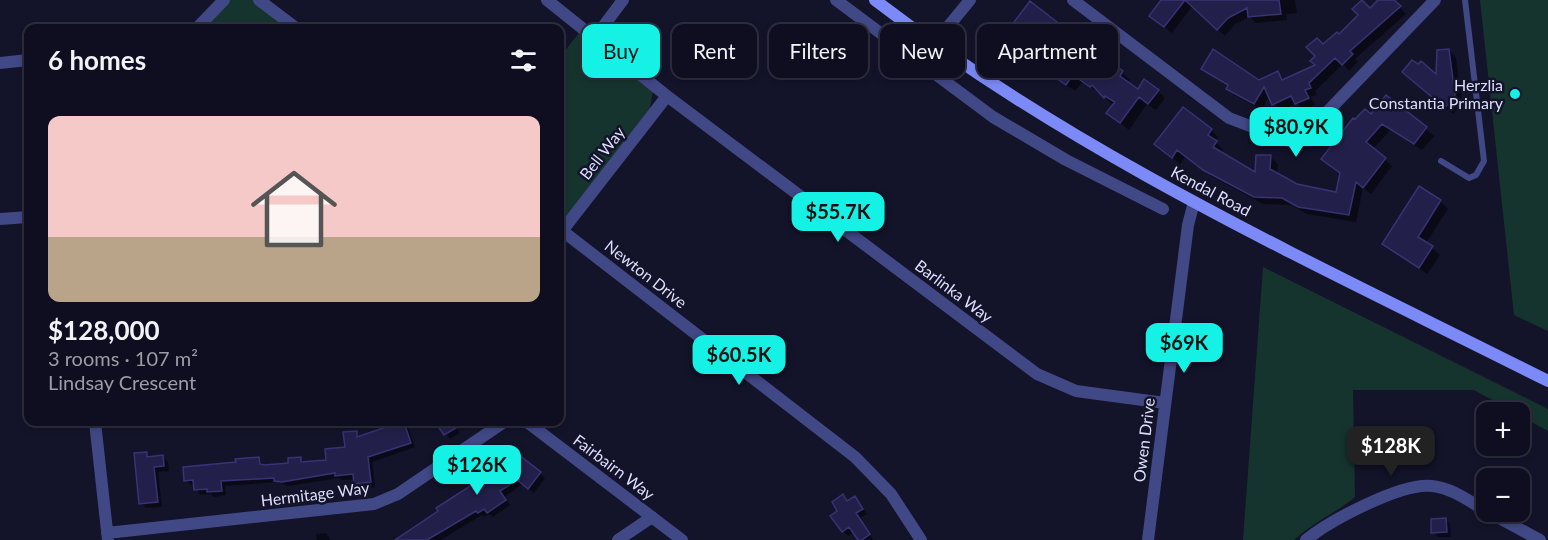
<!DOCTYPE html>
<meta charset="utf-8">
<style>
body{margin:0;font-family:Lato,sans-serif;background:#1c1c2d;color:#f1f3f6;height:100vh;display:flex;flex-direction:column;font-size:22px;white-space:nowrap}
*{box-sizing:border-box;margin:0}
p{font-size:20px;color:#9b9ca5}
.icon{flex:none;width:33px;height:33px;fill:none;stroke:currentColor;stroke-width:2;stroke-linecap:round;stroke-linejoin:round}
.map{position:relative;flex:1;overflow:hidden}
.panel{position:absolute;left:24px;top:24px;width:540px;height:402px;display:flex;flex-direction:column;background:#0e0e20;border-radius:12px;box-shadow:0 3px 9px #0003,0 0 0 2px #2e2e3e}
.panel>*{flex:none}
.guide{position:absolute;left:582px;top:24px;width:570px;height:54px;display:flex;gap:12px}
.controls{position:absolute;left:1476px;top:402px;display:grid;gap:12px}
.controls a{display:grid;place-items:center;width:54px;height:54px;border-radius:12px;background:#0e0e20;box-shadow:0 3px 9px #0003,0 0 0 2px #2e2e3e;font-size:30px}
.price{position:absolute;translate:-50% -51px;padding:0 14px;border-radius:12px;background:#16f1e6;color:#111;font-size:20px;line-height:39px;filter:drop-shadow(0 2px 3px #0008)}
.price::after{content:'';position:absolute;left:50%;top:36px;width:18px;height:14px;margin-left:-9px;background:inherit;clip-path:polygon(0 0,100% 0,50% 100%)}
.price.current{background:#222;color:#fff}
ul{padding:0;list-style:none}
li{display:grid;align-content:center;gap:12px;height:318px;padding:0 24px}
li span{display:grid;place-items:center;height:186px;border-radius:12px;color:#555}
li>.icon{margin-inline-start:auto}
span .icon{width:108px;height:108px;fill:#fffc;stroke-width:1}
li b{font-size:26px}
h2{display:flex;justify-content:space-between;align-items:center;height:72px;padding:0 24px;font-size:26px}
.chip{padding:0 21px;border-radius:12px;background:#0e0e20;box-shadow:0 3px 9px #0003,0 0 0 2px #2e2e3e;font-size:21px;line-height:54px}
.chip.current{background:#16f1e6;color:#111}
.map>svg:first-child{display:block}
</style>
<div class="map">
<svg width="1548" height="540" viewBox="0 0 1548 540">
<rect width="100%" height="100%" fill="#13132a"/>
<path fill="#16342e" d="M 224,0 L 259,0 L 296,28 L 201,28 Z
M 1480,0 L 1548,0 L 1548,331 L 1514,315 Z
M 579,33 L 653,91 L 650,108 L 572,212 L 564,218 L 560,218 L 560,57 Z
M 1263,267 L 1548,409 L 1548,431 L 1520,416 L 1520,412 L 1514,412 L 1474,390 L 1353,390 L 1355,497 C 1336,513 1312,523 1294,540 L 1243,540 Z"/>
<path fill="#0007" d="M 1164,0 L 1295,0 L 1297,13 L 1286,14 L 1287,20 L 1256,23 L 1250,17 L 1235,24 L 1225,36 L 1193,5 L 1172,33 L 1158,22 Z
M 1380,0 L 1393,0 L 1406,14 L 1355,59 L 1358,62 L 1349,71 L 1343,64 L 1315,91 L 1317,95 L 1311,97 L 1315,105 L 1303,110 L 1297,103 L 1280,111 L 1269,96 L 1262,110 L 1234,95 L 1228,87 L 1202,69 L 1259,81 L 1278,73 L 1285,80 L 1317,66 L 1323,46 L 1379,18 Z
M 1016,22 L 1056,23 L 1063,30 L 1054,42 L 1110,75 L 1115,67 L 1130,80 L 1128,83 L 1138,91 L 1158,91 L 1165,98 L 1156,110 L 1147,104 L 1129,130 L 1108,113 L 1114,106 L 1097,91 L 1082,82 L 1075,91 L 1062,82 L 1054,75 L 1057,71 L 1045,62 L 1038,70 L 1035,67 L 1032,71 L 1018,61 L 1027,32 Z
M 1449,50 L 1456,58 L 1462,103 L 1453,114 L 1404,72 L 1438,77 Z
M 1386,97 L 1434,136 L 1422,150 L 1390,130 L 1373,149 L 1392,166 L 1371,194 L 1363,188 L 1356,222 L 1307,214 L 1291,205 L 1263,204 L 1213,177 L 1185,157 L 1180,164 L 1156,144 L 1211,130 L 1218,137 L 1215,142 L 1223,150 L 1221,154 L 1257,174 L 1270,157 L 1278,164 L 1277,175 L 1296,186 L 1337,194 L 1341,174 L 1330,166 Z
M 1440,201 L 1448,209 L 1426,243 L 1440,255 L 1427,274 L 1384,243 Z
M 389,422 L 406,422 L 415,447 L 372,462 L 375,487 L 361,489 L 355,479 L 342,480 L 339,478 L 288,486 L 278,482 L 225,486 L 226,495 L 214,497 L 211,494 L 200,495 L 195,485 L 191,485 L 186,480 L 259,459 L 264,467 L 290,464 L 300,458 L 305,463 L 328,461 L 347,448 L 356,433 L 361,437 L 391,427 Z
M 426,422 L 452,422 L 460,433 L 450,439 L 439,425 L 433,428 Z
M 146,454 L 151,458 L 163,457 L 168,462 L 169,471 L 158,472 L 162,507 L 146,508 L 141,503 Z
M 501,468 L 540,473 L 545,478 L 534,493 L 523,484 L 504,497 L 510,505 L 493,517 L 489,514 L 484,517 L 482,515 L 441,540 L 398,540 Z
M 842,496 L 848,502 L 859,503 L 867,514 L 860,518 L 873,540 L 860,540 L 854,532 L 848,536 L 843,531 L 839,511 Z
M 1445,519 L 1450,524 L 1451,537 L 1438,537 L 1433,532 Z
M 326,533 L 331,540 L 317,540 L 316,534 Z"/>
<path fill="#22204a" stroke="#373374" stroke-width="1.5" d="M 1161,0 L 1279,0 L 1281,14 L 1248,17 L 1247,8 L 1228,18 L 1217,30 L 1185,0 L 1164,27 L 1149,16 Z
M 1362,0 L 1370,8 L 1378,0 L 1394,0 L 1401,6 L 1350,51 L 1353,54 L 1342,65 L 1335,58 L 1309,83 L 1311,88 L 1305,90 L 1309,98 L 1295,104 L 1291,96 L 1272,105 L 1264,87 L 1254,104 L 1226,89 L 1228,85 L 1201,69 L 1213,49 L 1259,80 L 1278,71 L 1282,80 L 1315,65 L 1310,61 L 1315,56 L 1306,47 L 1317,38 L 1323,44 L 1337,32 L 1339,34 L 1358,15 L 1352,9 Z
M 1030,1 L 1057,22 L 1046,35 L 1069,51 L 1073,46 L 1109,73 L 1115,65 L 1123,71 L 1120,76 L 1138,89 L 1144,79 L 1159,90 L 1148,104 L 1139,97 L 1120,123 L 1106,113 L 1115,102 L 1105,96 L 1104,98 L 1092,85 L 1090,87 L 1073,75 L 1066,85 L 1052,75 L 1056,70 L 1036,55 L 1030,63 L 1026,61 L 1023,65 L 1009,54 L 1026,31 L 1014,22 Z
M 1449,49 L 1455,95 L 1445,108 L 1402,72 L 1412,60 L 1418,64 L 1421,61 L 1436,74 L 1437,50 Z
M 1386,95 L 1427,127 L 1414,144 L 1382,124 L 1366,142 L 1386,158 L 1363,188 L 1356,182 L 1349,215 L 1298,207 L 1282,198 L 1254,197 L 1203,170 L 1177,150 L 1172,158 L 1154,144 L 1183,107 L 1212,129 L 1208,135 L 1217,141 L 1213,147 L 1255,172 L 1256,155 L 1271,155 L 1270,169 L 1297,184 L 1336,192 L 1340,173 L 1321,159 L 1353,118 L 1355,119 L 1365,109 L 1371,114 Z
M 1419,186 L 1441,200 L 1418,237 L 1433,246 L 1419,268 L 1382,244 Z
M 388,422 L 404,422 L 411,443 L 368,457 L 371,482 L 354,484 L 353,474 L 335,476 L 335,473 L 282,482 L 274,481 L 274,478 L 221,481 L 222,491 L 207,492 L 207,489 L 194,490 L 193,480 L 184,481 L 183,467 L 236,462 L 235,459 L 259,457 L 260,464 L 264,465 L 288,463 L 288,458 L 301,457 L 301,462 L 326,460 L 325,449 L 345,447 L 343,432 L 357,431 L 357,437 L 389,426 Z
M 435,422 L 466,422 L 444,435 Z
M 507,446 L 541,472 L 528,489 L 517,480 L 500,491 L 506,500 L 487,513 L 484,509 L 478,513 L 476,511 L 427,540 L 395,540 L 438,511 L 436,508 L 500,467 L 494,462 Z
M 147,452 L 147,457 L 163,455 L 164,466 L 154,467 L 158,502 L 139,504 L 134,453 Z
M 843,494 L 847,501 L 855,496 L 863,509 L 856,513 L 870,534 L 862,540 L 858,540 L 849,527 L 842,532 L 830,516 L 837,511 L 832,502 Z
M 1446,518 L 1447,532 L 1431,533 L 1431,519 Z"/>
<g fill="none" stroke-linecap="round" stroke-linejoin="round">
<path stroke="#414886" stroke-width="6" d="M 1441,161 L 1469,178 L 1476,175 L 1484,161 L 1465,0"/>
<path stroke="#414886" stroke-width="12" d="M 259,0 L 296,28
M 547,0 L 667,96 L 1037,374 L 1076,391 L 1165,403
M 836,0 L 993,117 L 1066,160 L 1163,209
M 1073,0 L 1229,118 L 1292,142 L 1304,136 L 1435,0
M 197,28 L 224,0
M 596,36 L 623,0
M 933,45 L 970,0
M 0,63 L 28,60
M 0,219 L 28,217
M 560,229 L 855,457 L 891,494 L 921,540
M 562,231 L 667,96
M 95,422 L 108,540
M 527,422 L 682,540
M 1488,512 L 1540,540
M 107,533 L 374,504 L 398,494 L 504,422
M 618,540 L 652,517
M 1148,540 L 1188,225 L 1194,202
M 1306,540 C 1329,521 1402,482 1432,486 C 1452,488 1469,501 1486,511"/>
<path stroke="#7b8af7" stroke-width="12" d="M 875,0 C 1080,158 1318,265 1548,381"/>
</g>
<circle fill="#16f1e6" stroke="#13132a" stroke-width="2" cx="1515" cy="94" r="6"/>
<g text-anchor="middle" stroke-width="5" stroke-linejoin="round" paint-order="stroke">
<g font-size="16" fill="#dedffd" stroke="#13132a" text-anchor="end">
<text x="1503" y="91">Herzlia<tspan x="1503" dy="18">Constantia Primary</tspan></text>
</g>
<g font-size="16" fill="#dedffd" stroke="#13132a">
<text transform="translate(602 153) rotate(-52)" y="6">Bell Way</text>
<text transform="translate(1211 191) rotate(28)" y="6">Kendal Road</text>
<text transform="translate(646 274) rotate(38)" y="6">Newton Drive</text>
<text transform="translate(954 291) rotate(37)" y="6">Barlinka Way</text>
<text transform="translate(1144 440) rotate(-83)" y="6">Owen Drive</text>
<text transform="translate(614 467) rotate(37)" y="6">Fairbairn Way</text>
<text transform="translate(315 494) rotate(-7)" y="6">Hermitage Way</text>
</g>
</g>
</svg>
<div class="controls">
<a>+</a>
<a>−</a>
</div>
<b class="price" style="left:1296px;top:158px">$80.9K</b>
<b class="price" style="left:838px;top:243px">$55.7K</b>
<b class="price" style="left:1184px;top:374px">$69K</b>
<b class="price" style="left:739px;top:386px">$60.5K</b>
<b class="price current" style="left:1391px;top:477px">$128K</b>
<b class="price" style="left:477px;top:496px">$126K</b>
<div class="guide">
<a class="chip current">Buy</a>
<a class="chip">Rent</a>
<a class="chip">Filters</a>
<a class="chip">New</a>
<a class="chip">Apartment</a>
</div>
<section class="panel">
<h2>6 homes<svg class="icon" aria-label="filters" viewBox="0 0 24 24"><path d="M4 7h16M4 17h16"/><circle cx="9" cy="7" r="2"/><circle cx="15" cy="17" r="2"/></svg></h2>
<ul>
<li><span style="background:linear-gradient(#f6c9c9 65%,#b9a48a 0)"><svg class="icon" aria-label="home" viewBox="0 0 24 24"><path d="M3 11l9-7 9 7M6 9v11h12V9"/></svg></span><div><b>$128,000</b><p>3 rooms · 107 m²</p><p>Lindsay Crescent</p></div></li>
</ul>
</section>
</div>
